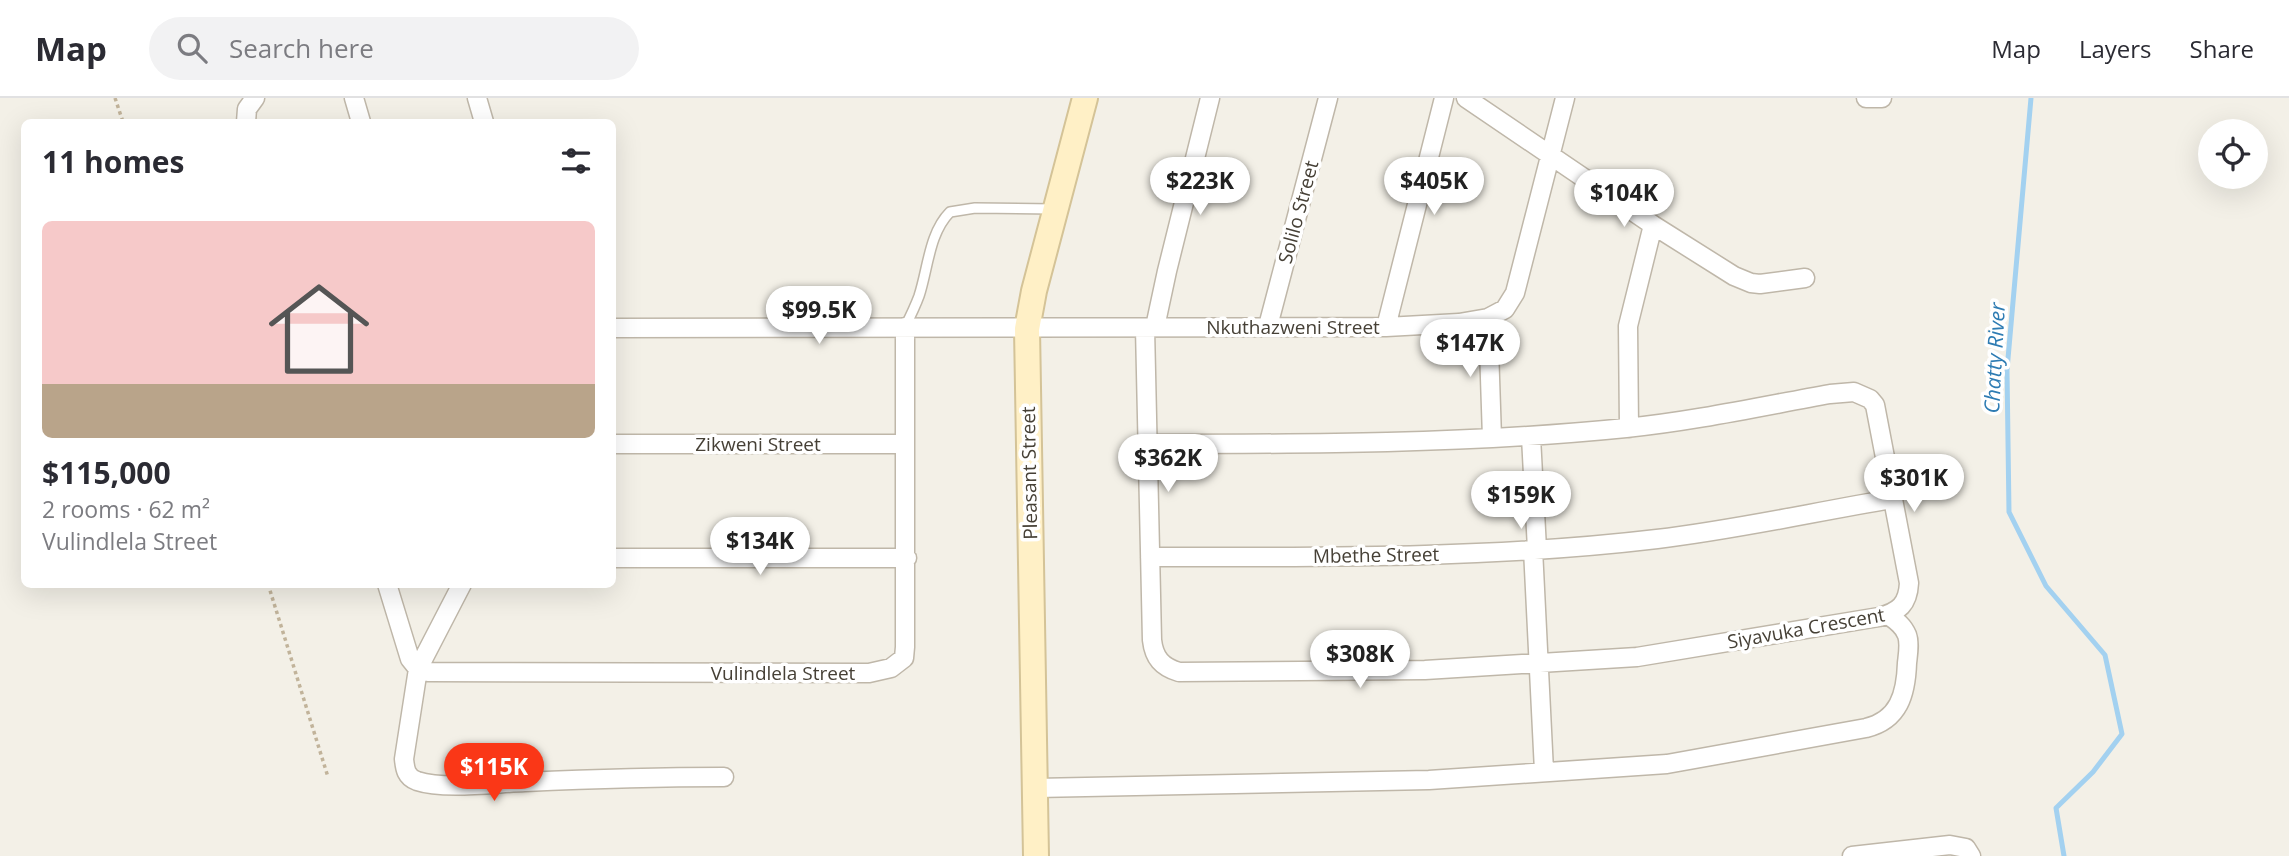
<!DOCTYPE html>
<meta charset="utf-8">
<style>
body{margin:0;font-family:"Open Sans",sans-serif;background:#f2f2f3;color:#2b2b33;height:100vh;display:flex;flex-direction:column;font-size:26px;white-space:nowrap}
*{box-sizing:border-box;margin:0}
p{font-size:23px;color:#7c7c81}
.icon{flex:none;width:38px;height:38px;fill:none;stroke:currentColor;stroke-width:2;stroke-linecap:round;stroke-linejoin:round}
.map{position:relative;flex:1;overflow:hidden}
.side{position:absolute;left:21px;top:21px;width:595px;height:469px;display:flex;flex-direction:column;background:#fff;border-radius:10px;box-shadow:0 7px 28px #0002}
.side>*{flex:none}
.buttons{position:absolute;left:2198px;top:21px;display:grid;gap:14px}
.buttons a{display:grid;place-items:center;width:70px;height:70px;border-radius:50%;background:#fff;box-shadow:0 7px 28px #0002;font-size:35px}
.price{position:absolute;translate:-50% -60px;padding:0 16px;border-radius:24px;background:#fff;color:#222;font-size:23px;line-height:46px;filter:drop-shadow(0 2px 4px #0008)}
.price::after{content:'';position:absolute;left:50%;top:42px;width:21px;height:16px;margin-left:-10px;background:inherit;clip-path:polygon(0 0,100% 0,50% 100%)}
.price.on{background:#fa3717;color:#fff}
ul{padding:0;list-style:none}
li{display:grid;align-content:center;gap:14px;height:371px;padding:0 21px}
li+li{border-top:2px solid #e1e1e2}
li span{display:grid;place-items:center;height:217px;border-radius:10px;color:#555}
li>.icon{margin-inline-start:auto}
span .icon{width:126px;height:126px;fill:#fffc;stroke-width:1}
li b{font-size:30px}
h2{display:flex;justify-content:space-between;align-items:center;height:84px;padding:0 21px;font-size:30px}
header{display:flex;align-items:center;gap:42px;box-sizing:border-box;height:98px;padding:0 35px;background:#fff;border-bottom:2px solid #e1e1e2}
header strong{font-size:33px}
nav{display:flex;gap:38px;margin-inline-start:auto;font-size:24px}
.search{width:490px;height:63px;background:#f2f2f3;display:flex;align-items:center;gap:18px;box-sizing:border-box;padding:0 24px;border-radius:38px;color:#7c7c81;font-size:26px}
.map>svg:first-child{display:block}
</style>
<header>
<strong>Map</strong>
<div class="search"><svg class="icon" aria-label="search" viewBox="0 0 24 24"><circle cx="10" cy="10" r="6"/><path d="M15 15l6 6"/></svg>Search here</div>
<nav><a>Map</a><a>Layers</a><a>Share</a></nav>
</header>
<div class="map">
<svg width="2289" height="758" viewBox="0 0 2289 758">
<rect width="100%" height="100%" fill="#f3f0e7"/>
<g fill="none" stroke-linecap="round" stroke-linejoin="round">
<path stroke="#a3d1f0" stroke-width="5" d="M 2031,0 L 2007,272 L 2009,414 L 2046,488 L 2105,557 L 2122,636 L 2093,674 L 2056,710 L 2064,758"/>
<g stroke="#bfb7a9" stroke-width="12">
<path id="lane" d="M 905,229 C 910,219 915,209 919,198 C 928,171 929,135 950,114 L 975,110 L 1054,111"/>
</g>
<g stroke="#bfb7a9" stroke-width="21">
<path id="street" d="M 354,0 L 361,24
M 477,0 L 484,24
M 1466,0 L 1653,127 L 1734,178 L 1751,185 L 1760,186 L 1805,180
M 1866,0 L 1882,0
M 246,24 L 247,11 L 255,0
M 1488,220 L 1492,340
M 1268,228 L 1328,0
M 1155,229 L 1167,173 L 1210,0
M 1386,229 L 1444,0
M 612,230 L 1386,229 L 1459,225 L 1488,220 L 1505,211 L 1515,195 L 1565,0
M 1145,230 L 1152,542 C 1154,560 1162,569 1179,574 L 1425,572 L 1637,559 L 1879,519 C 1899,514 1908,506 1909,485 L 1875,307 L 1870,301 L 1854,294 L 1830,296 C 1763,308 1695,323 1626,330 C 1467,346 1308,346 1148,346
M 1629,330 L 1628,228 L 1653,127
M 1531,339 L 1537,451
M 612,346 L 904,346
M 1533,451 L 1544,673
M 1150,459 C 1319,459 1489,461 1657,441 C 1735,432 1814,414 1892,401
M 612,460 L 907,460
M 387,486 L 410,561 L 418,571 L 429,574 L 869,575 L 891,570 L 904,560 L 905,549 L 905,229
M 462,486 L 418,571 L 404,661 C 405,671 406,679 417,683 C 444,692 495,685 525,684 C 591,681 658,679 724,679
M 1036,690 L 1429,682 L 1667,666 L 1866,630 C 1899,622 1906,596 1907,565 C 1908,556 1910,545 1907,537 C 1903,527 1895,522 1888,517
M 1852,758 L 1950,747 L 1966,750 L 1971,758"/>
</g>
<g stroke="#d4c397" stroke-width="28">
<path id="secondary" d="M 1036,758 L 1027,231 L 1034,193 L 1085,0"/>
</g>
<path stroke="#c1b39a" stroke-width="3.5" stroke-dasharray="3.5 3.5" stroke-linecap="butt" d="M 115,0 L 123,24
M 268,486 L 328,679"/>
<use href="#lane" stroke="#fff" stroke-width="9"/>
<use href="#street" stroke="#fff" stroke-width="18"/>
<use href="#secondary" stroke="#fff0c6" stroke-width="24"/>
</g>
<g text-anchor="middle" stroke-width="7" stroke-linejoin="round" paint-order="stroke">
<g font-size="19" fill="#464036" stroke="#fff">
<text transform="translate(1298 114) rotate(-75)" y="7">Solilo Street</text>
<text x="1293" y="236">Nkuthazweni Street</text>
<text x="758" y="353">Zikweni Street</text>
<text transform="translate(1029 375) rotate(-91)" y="7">Pleasant Street</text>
<text transform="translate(1376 457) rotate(-1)" y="7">Mbethe Street</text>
<text transform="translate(1806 530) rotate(-10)" y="7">Siyavuka Crescent</text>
<text x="783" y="582">Vulindlela Street</text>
</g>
<g font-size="21" font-style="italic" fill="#2e7cb3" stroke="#fff">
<text transform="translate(1995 260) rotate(-87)" y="7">Chatty River</text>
</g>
</g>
</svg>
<div class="buttons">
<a><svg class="icon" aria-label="locate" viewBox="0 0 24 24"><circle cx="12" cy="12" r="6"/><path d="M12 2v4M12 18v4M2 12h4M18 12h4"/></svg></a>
</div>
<b class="price" style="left:1200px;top:119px">$223K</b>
<b class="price" style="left:1434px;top:119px">$405K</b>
<b class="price" style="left:1624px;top:131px">$104K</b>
<b class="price" style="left:819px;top:248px">$99.5K</b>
<b class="price" style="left:1470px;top:281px">$147K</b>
<b class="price" style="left:1168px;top:396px">$362K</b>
<b class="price" style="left:1914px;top:416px">$301K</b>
<b class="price" style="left:1521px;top:433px">$159K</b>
<b class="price" style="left:760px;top:479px">$134K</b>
<b class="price" style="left:1360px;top:592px">$308K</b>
<b class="price on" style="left:494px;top:705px">$115K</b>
<section class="side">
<h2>11 homes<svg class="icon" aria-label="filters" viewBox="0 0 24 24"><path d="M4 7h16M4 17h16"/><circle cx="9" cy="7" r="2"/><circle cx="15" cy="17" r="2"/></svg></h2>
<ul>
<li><span style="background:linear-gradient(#f6c9c9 75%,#b9a48a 0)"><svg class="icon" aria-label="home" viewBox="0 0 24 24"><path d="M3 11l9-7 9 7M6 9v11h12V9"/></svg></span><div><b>$115,000</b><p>2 rooms · 62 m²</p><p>Vulindlela Street</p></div></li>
</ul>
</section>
</div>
